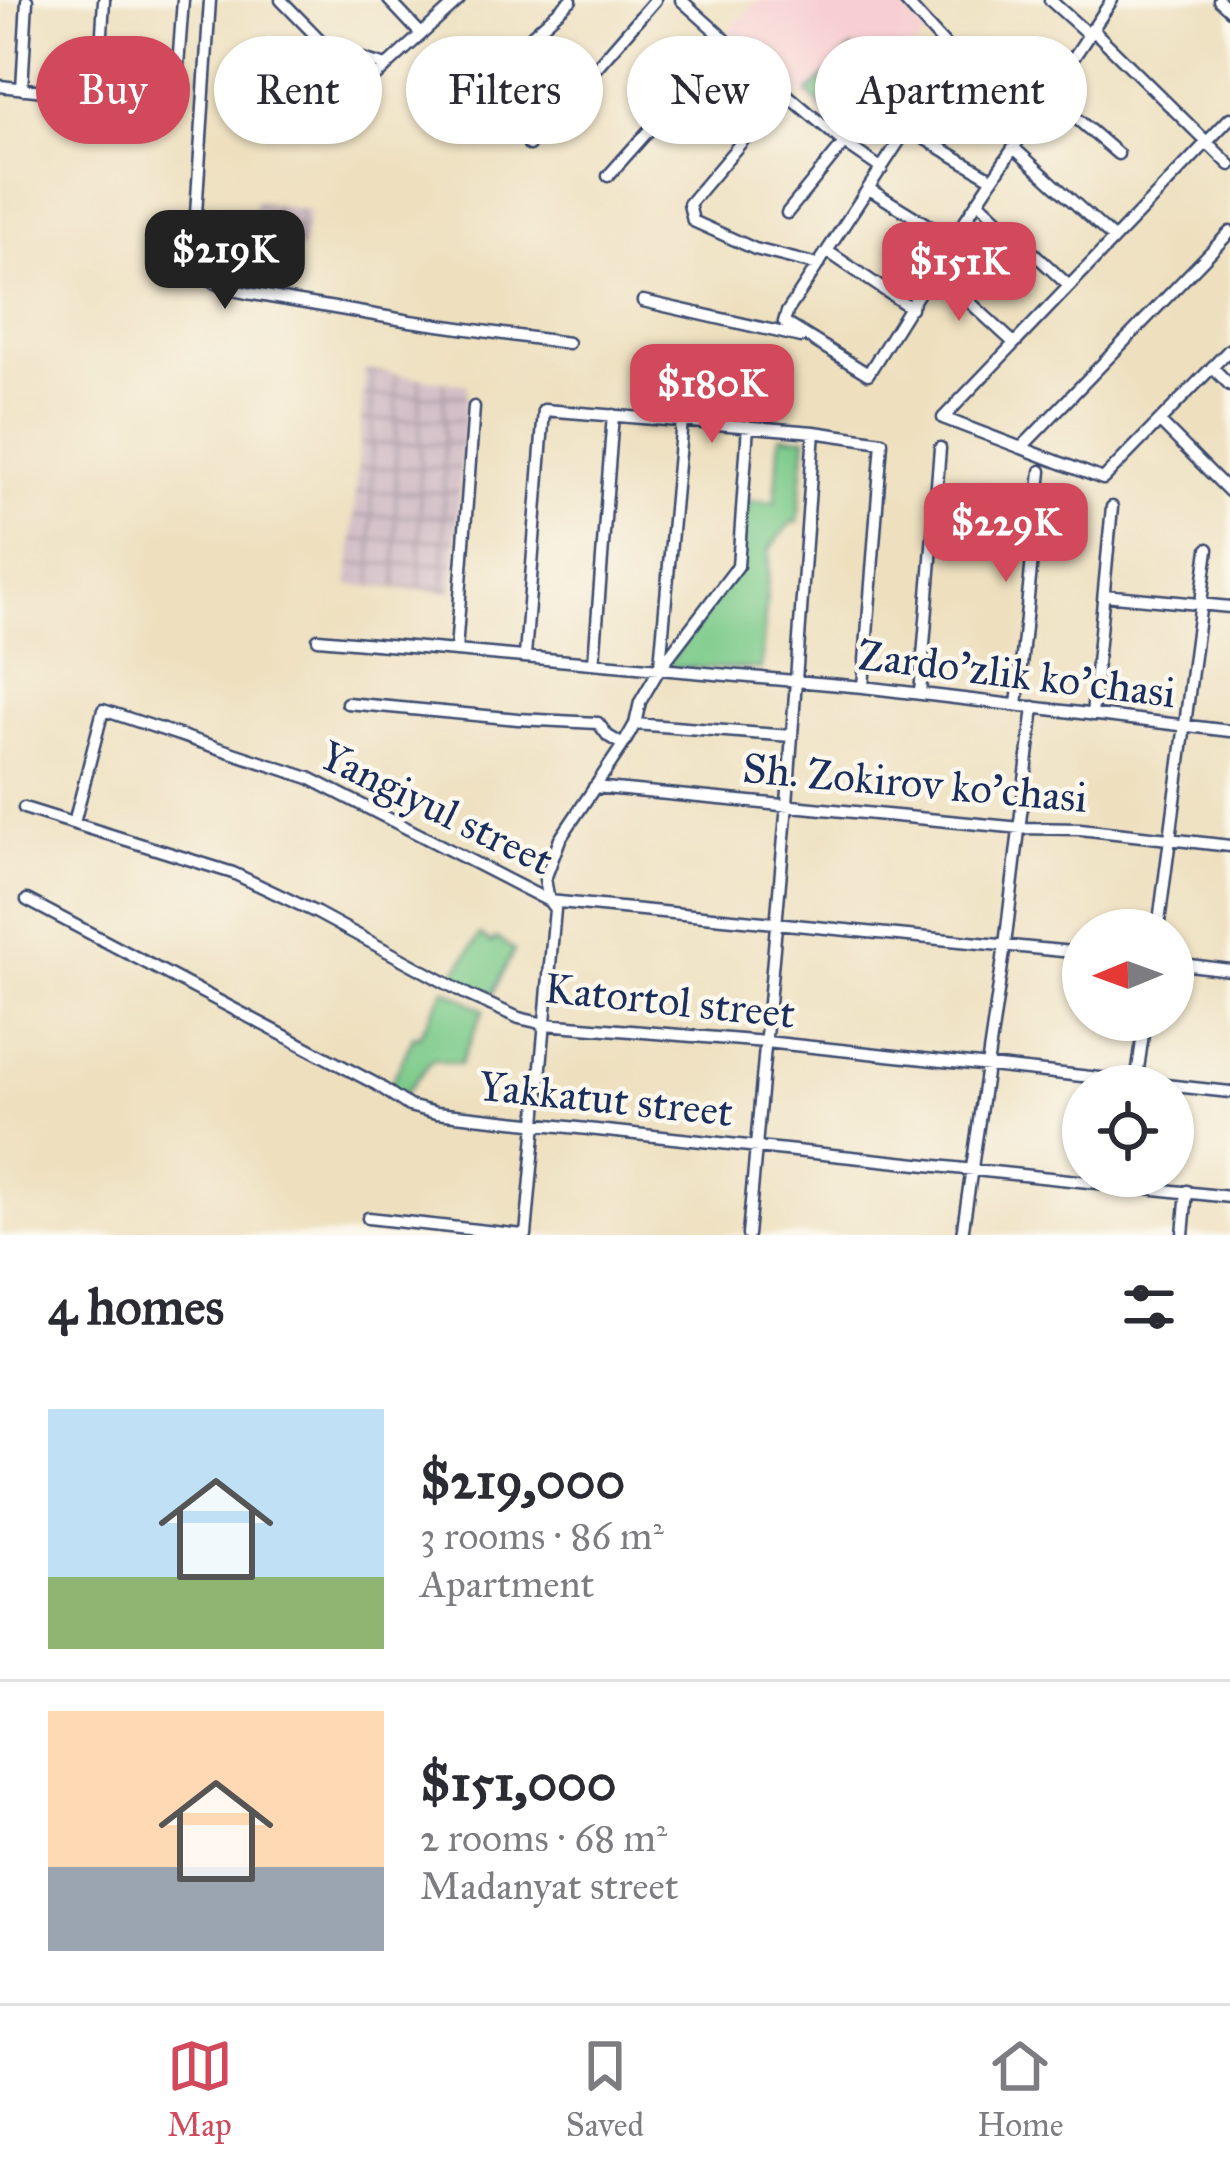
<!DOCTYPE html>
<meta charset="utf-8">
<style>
body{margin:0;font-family:"IM FELL Great Primer",serif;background:#f2f2f3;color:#2b2b33;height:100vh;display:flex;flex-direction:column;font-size:45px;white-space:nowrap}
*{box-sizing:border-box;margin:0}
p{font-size:39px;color:#7c7c81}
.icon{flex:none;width:66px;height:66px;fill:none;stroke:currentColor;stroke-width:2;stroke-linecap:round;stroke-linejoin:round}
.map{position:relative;height:1235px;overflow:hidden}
.side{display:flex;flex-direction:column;background:#fff;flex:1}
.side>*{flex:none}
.hud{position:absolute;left:36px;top:36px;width:1158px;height:108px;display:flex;gap:24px}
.needle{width:78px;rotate:269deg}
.buttons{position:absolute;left:1062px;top:909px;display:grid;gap:24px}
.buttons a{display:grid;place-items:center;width:132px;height:132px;border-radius:50%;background:#fff;box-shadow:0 3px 9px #0004;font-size:60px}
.price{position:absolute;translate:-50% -102px;padding:0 27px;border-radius:24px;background:#d1495b;color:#fff;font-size:39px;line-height:78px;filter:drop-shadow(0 3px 6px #0008)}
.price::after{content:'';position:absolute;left:50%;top:72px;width:36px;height:27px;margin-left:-18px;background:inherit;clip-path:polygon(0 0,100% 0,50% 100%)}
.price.on{background:#222;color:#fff}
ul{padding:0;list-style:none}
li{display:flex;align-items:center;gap:36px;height:300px;padding:0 48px}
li+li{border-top:3px solid #e1e1e2}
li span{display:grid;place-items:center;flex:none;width:336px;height:240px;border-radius:0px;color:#555}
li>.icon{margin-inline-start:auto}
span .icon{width:144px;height:144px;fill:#fffc;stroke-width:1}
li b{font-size:51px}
h2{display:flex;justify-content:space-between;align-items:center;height:144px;padding:0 48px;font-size:51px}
.tag{padding:0 42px;border-radius:54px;background:#fff;box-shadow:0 3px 9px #0004;font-size:42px;line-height:108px}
.tag.on{background:#d1495b;color:#fff}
.tabs{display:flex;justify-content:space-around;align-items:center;height:168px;border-top:3px solid #e1e1e2;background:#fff;font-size:33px;color:#7c7c81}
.tabs a{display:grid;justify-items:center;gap:6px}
.tabs .on{color:#d1495b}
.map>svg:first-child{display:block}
</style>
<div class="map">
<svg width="1230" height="1235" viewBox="0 0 1230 1235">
<defs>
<pattern id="industrial-grid" width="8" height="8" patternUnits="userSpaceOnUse" patternTransform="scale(3)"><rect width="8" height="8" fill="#d2bdc6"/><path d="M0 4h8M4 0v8" fill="none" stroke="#aa9aa4"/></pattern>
</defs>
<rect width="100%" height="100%" fill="#fbf7ec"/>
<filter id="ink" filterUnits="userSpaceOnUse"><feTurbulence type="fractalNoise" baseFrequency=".00833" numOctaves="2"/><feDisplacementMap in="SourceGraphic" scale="24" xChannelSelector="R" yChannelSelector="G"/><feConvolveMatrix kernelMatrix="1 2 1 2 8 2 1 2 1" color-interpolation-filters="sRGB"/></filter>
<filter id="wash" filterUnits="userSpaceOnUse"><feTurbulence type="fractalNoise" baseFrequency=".004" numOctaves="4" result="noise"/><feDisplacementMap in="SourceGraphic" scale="48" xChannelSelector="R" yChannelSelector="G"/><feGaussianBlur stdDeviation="2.7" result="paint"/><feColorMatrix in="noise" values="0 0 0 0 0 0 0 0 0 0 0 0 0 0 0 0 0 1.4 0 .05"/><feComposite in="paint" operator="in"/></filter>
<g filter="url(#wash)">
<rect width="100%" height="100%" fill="#eee0bf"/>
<path fill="#f7cfd2" d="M 758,0 L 896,0 L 928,34 L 839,128 L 728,30 Z"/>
<path fill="url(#industrial-grid)" d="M 255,201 L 309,211 L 302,250 L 261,242 L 262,236 L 249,233 Z
M 365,369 L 467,385 L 452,592 L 349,585 Z"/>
<path fill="#7cca89" stroke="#4c7c74" stroke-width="3" d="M 852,49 L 878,76 L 834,120 L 808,93 Z
M 780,436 L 806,437 L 798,522 L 792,522 L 770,548 L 761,669 L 666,667 L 741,566 L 747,501 L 775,502 Z
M 480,935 L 492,943 L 496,938 L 514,950 L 491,997 L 452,978 Z
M 445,989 L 484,1010 L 460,1064 L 432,1060 L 402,1097 L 389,1088 L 414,1035 L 419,1036 Z"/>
</g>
<g filter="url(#ink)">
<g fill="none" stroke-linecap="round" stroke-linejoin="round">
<g stroke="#3b4a6d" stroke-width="15">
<path id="minor" d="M 210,0 L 193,260 C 205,282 222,288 247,293 L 410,321 L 568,343
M 281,0 L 329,49 L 386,66
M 389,0 L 421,34
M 681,0 L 784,92
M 904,0 L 955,56 L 1040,111
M 1050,0 L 1089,35
M 1219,0 L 1230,10
M 1092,29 L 1230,165
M 955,56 L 787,312 L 784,322 L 868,374 L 952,240 L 1112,0
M 368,83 L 459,0
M 0,86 L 175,106 L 183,0
M 22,89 L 27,0
M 1050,96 L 1118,154
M 98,98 L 104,0
M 442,116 L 571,0
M 1230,118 L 943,418 L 1103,479 L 1230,349
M 908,129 L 993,179
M 844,143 L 882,169
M 529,145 L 655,0
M 1014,148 L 1113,238
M 608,176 L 727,43
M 869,189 L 952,240
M 978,201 L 1069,286
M 787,213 L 844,143 L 784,92 L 689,204 L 693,221 L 755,249 L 818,265
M 827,251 L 911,308
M 935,270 L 1014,343
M 643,301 L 801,337
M 1212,367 L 1230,385
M 474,407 L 456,651 L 863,687 L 1230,731
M 1160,422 L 1230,492
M 1021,448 L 1230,232
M 1104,595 L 1230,607
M 318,639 L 456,651
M 525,656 L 544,410 L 814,432 L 882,442 L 863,687
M 594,662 L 613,415
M 660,665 L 682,420
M 920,694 L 940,448
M 347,703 L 518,719 L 598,723 L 608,736 L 623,745
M 1017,705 L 1041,471
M 1092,715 L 1112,507
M 635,724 L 791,736
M 594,787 L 1021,828 L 1080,829 L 1230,846
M 24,808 L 233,873 L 317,913 L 468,995 L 519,1018 L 545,1024 L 766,1042 L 1230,1092
M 74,823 L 103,710 L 309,778 L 549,901 L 1083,953
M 27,900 L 376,1084 L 409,1106 L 436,1113 L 1230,1197
M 1158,930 L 1208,549
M 1173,963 L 1230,970
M 1136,1083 L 1145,1020
M 368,1218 L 523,1235
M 526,1235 L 555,909 L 549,901 L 545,879 L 560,839 L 623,745 L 635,724 L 640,702 L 660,668 L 738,566 L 748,426
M 748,1235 L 787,804 L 814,432
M 962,1235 L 1005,945 L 1034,707
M 1183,1235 L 1187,1191"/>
</g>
<use href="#minor" stroke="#fff" stroke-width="10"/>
</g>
</g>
<g text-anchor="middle" stroke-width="9" stroke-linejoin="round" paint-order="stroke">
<g font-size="42" fill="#1b2f5e" stroke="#fbf7ec">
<text transform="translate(1017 673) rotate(7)" y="15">Zardo'zlik ko'chasi</text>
<text transform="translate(915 782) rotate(5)" y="15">Sh. Zokirov ko'chasi</text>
<text transform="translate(437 807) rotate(26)" y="15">Yangiyul street</text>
<text transform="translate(670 1000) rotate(6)" y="15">Katortol street</text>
<text transform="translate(606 1098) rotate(6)" y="15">Yakkatut street</text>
</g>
</g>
</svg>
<div class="buttons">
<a><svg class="needle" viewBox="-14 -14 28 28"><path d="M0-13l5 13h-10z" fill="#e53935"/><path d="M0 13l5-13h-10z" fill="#7c7c81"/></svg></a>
<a><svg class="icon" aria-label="locate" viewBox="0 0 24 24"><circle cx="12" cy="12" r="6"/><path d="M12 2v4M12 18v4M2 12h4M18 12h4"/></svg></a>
</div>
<b class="price on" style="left:225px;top:312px">$219K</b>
<b class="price" style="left:959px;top:324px">$151K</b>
<b class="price" style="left:712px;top:446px">$180K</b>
<b class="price" style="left:1006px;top:585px">$229K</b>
<div class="hud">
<a class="tag on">Buy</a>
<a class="tag">Rent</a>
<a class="tag">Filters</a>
<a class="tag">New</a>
<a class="tag">Apartment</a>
</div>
</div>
<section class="side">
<h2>4 homes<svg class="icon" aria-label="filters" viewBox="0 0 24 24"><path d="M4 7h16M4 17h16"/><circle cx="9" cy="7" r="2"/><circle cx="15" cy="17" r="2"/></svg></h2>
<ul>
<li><span style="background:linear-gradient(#bfe0f5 70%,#8fb573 0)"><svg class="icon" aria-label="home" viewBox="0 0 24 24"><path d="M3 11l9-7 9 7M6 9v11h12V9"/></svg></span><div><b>$219,000</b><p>3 rooms · 86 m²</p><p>Apartment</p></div></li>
<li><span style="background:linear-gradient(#ffd9b3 65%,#9aa5b1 0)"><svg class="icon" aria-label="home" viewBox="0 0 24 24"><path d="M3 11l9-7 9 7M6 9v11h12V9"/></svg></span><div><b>$151,000</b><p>2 rooms · 68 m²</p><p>Madanyat street</p></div></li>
</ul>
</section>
<nav class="tabs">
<a class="on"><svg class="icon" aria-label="map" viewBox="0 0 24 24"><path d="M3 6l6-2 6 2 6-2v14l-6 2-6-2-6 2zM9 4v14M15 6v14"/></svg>Map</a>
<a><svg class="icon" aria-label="saved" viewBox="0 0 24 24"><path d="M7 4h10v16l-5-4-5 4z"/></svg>Saved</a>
<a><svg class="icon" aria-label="home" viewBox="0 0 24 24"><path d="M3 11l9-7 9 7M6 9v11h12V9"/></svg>Home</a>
</nav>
